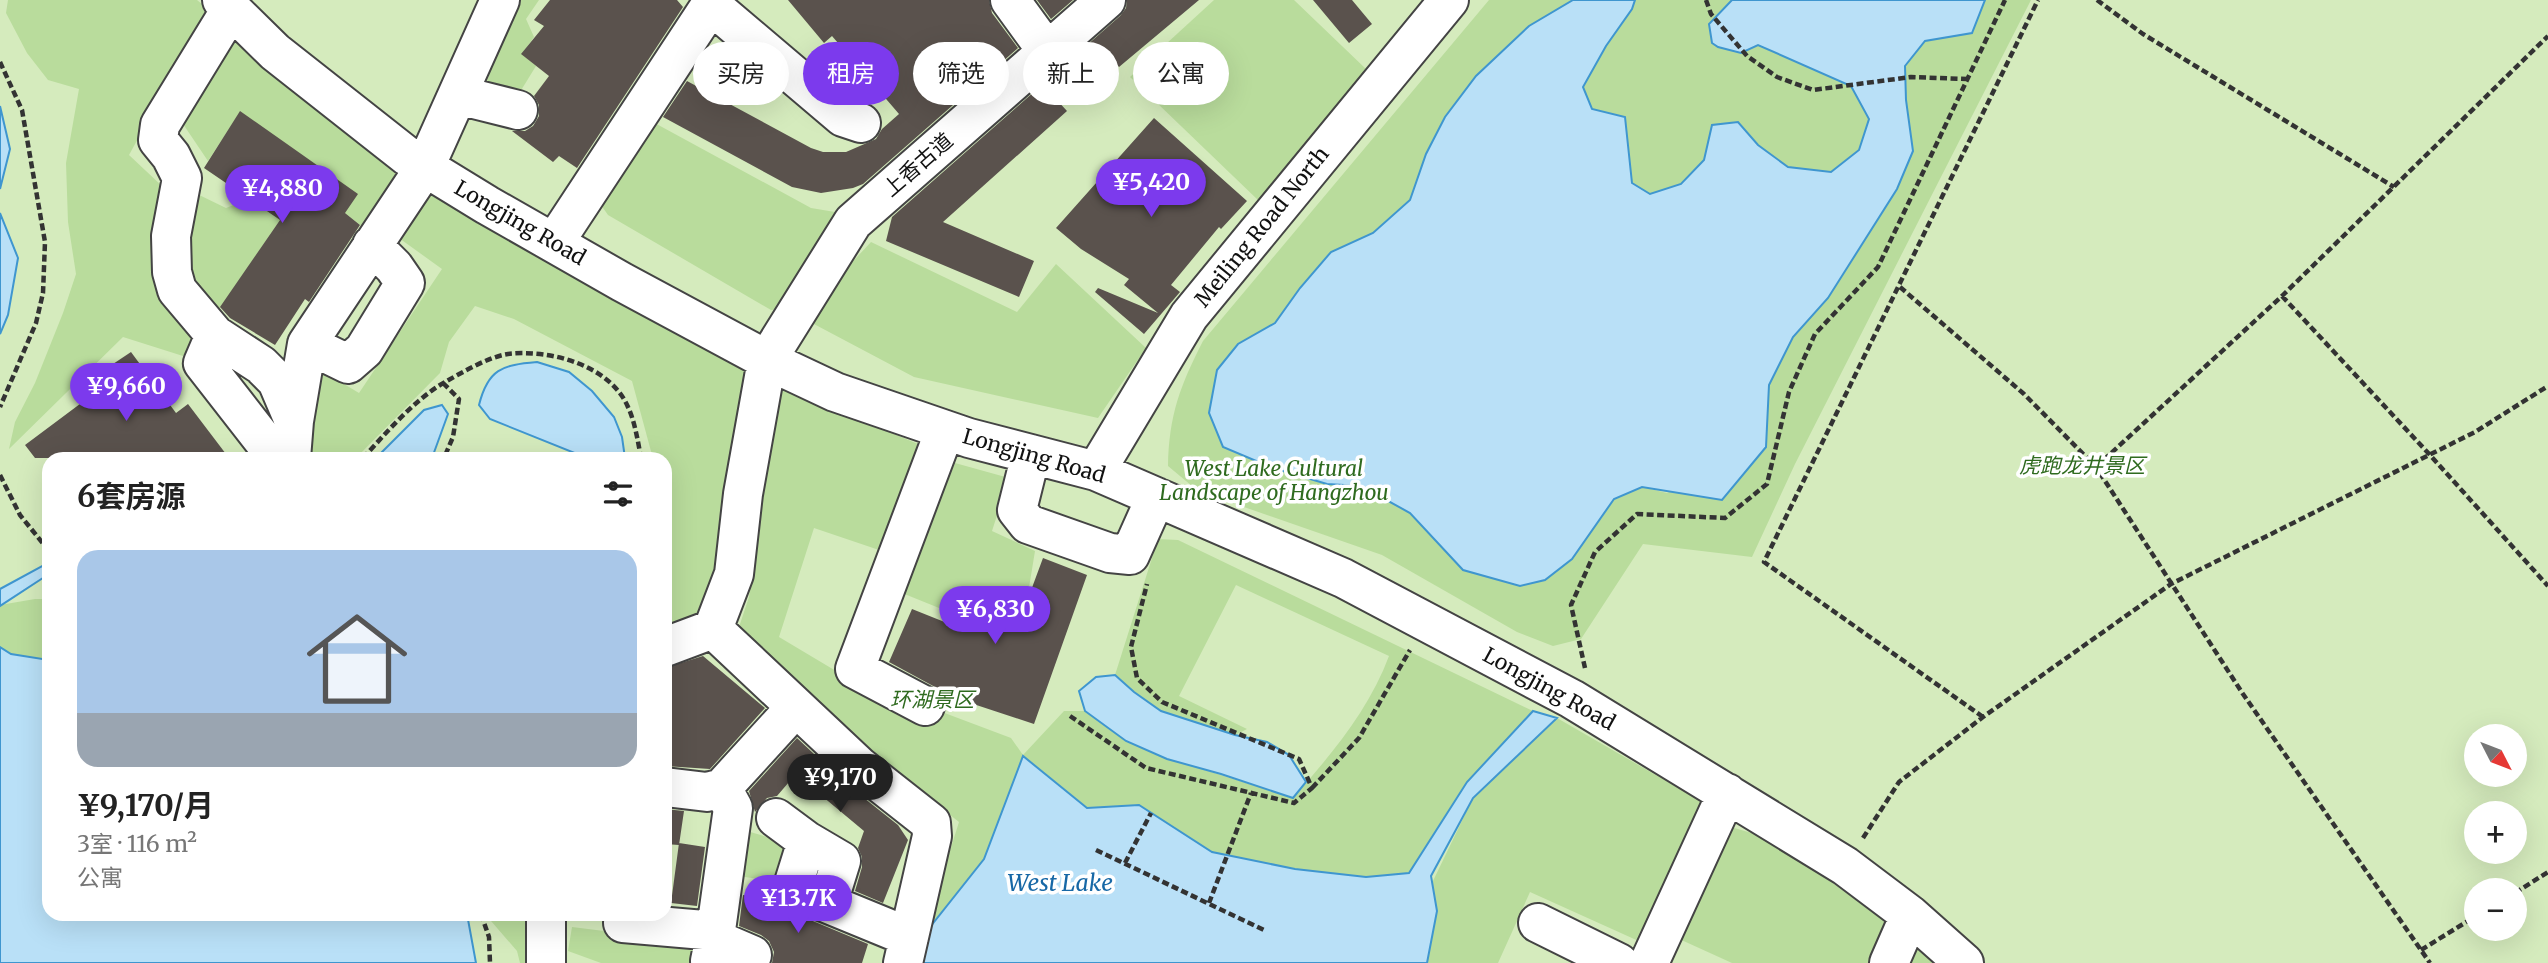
<!DOCTYPE html>
<html lang="zh">
<meta charset="utf-8">
<style>
body{margin:0;font-family:Merriweather,"Noto Sans SC",serif;background:#f6f6f6;color:#222;height:100vh;display:flex;flex-direction:column;font-size:26px;white-space:nowrap}
*{box-sizing:border-box;margin:0}
p{font-size:23px;color:#767676}
.icon{flex:none;width:38px;height:38px;fill:none;stroke:currentColor;stroke-width:2;stroke-linecap:round;stroke-linejoin:round}
.map{position:relative;flex:1;overflow:hidden}
.sheet{position:absolute;left:42px;top:452px;width:630px;height:469px;display:flex;flex-direction:column;background:#fff;border-radius:21px;box-shadow:0 7px 28px #0002}
.sheet>*{flex:none}
.hud{position:absolute;left:693px;top:42px;width:665px;height:63px;display:flex;gap:14px}
.needle{width:46px;rotate:132deg}
.buttons{position:absolute;left:2464px;top:724px;display:grid;gap:14px}
.buttons a{display:grid;place-items:center;width:63px;height:63px;border-radius:50%;background:#fff;box-shadow:0 7px 28px #0002;font-size:35px}
.price{position:absolute;translate:-50% -60px;padding:0 16px;border-radius:24px;background:#7c3aed;color:#fff;font-size:23px;line-height:46px;filter:drop-shadow(0 2px 4px #0008)}
.price::after{content:'';position:absolute;left:50%;top:42px;width:21px;height:16px;margin-left:-10px;background:inherit;clip-path:polygon(0 0,100% 0,50% 100%)}
.price.selected{background:#222;color:#fff}
ul{padding:0;list-style:none}
li{display:grid;align-content:center;gap:14px;height:371px;padding:0 35px}
li span{display:grid;place-items:center;height:217px;border-radius:21px;color:#555}
li>.icon{margin-inline-start:auto}
span .icon{width:126px;height:126px;fill:#fffc;stroke-width:1}
li b{font-size:30px}
h2{display:flex;justify-content:space-between;align-items:center;height:84px;padding:0 35px;font-size:30px}
.chip{padding:0 24px;border-radius:32px;background:#fff;box-shadow:0 7px 28px #0002;font-size:24px;line-height:63px}
.chip.selected{background:#7c3aed;color:#fff}
.map>svg:first-child{display:block}
</style>
<div class="map">
<svg width="2548" height="963" viewBox="0 0 2548 963">
<rect width="100%" height="100%" fill="#fffdf5"/>
<path fill="#d5ebbd" fill-rule="evenodd" d="M 0,0 L 2548,0 L 2548,963 L 0,963 ZM 49,458 L 665,458 L 665,914 L 49,914 ZM 2476,737 L 2515,737 L 2515,775 L 2476,775 ZM 2476,814 L 2515,814 L 2515,852 L 2476,852 ZM 2476,891 L 2515,891 L 2515,929 L 2476,929 Z"/>
<path fill="#b9dc9c" d="M 8,0 L 197,0 L 209,10 L 129,155 L 162,186 L 196,339 L 183,356 L 123,337 L 9,449 L 15,422 L 35,383 L 63,313 L 76,274 L 68,222 L 66,163 L 79,89 L 48,80 L 27,53 L 6,13 Z
M 517,0 L 539,0 L 526,19 L 534,37 L 522,54 L 536,66 L 520,92 L 484,89 Z
M 1214,0 L 1294,0 L 1366,69 L 1259,201 L 1130,77 Z
M 1489,0 L 1573,0 L 1476,76 L 1445,117 L 1426,154 L 1411,200 L 1373,233 L 1331,252 L 1300,288 L 1275,323 L 1238,344 L 1217,370 L 1273,468 L 1327,484 L 1361,486 L 1410,513 L 1463,570 L 1601,519 L 1614,499 L 1642,487 L 1667,493 L 1766,447 L 1769,385 L 1793,337 L 1828,298 L 1897,189 L 1913,151 L 1906,100 L 1905,66 L 1925,41 L 1972,33 L 1985,0 L 2031,0 L 1795,464 L 1752,557 L 1643,544 L 1581,639 L 1553,646 L 1517,632 L 1382,555 L 1198,491 L 1168,466 C 1169,415 1180,386 1203,341 Z
M 1635,0 L 1732,0 L 1709,23 L 1851,86 L 1869,119 L 1859,150 L 1831,172 L 1788,167 L 1758,145 L 1738,122 L 1713,125 L 1704,160 L 1681,184 L 1650,194 L 1632,183 L 1625,117 L 1592,109 L 1583,87 L 1606,46 L 1632,9 Z
M 238,36 L 396,173 L 364,228 L 345,213 L 240,112 L 208,161 L 181,121 L 214,65 Z
M 651,121 L 811,208 L 841,213 L 784,309 L 771,310 L 608,215 L 601,205 Z
M 426,183 L 746,370 L 720,573 L 706,618 L 665,633 L 665,458 L 652,458 L 652,455 L 632,381 L 514,319 L 475,306 L 449,342 L 440,373 L 356,458 L 304,458 L 314,366 L 359,393 L 442,269 L 392,233 Z
M 193,192 L 226,208 L 249,199 L 280,220 L 218,311 L 188,276 Z
M 871,242 L 1017,312 L 1056,264 L 1146,348 L 1098,418 L 914,377 L 812,323 L 817,300 Z
M 777,386 L 923,446 L 882,551 L 814,528 L 779,637 L 841,674 L 1011,738 L 1023,755 L 1064,711 L 1085,711 L 1126,741 L 1167,758 L 1293,798 C 1330,756 1369,710 1389,656 L 1236,585 L 1179,696 L 1247,729 L 1235,735 L 1161,711 L 1134,692 L 1115,675 L 1158,539 L 1178,540 L 1533,711 L 1467,782 L 1409,874 L 1366,877 L 1295,869 L 1212,852 L 1139,805 L 1088,808 L 1023,756 L 984,860 L 923,936 L 959,822 L 871,752 L 738,630 L 749,597 Z
M 955,463 L 1009,478 L 992,531 L 1035,551 L 1026,606 L 963,591 L 944,610 L 902,593 Z
M 35,599 L 49,599 L 49,660 L 11,654 L 0,647 L 0,605 Z
M 1557,718 L 1706,804 L 1643,943 L 1530,892 L 1498,963 L 1427,963 L 1437,911 L 1432,883 L 1473,798 Z
M 1731,827 L 1772,839 L 1890,925 L 1873,963 L 1732,963 L 1677,938 Z
M 747,831 L 791,844 L 780,882 L 738,876 Z
M 485,914 L 532,914 L 531,963 L 520,963 L 517,951 Z
M 572,927 L 700,943 L 694,963 L 601,963 L 568,951 Z
M 1918,947 L 1934,963 L 1909,963 Z"/>
<path fill="#b9e0f7" stroke="#3f96cf" stroke-width="2" d="M 1573,0 L 1635,0 L 1632,9 L 1606,46 L 1583,87 L 1592,109 L 1625,117 L 1632,183 L 1650,194 L 1681,184 L 1704,160 L 1712,125 L 1738,122 L 1758,145 L 1788,167 L 1831,172 L 1859,150 L 1869,119 L 1851,86 L 1758,45 L 1741,53 L 1718,47 L 1712,43 L 1709,24 L 1732,0 L 1985,0 L 1972,33 L 1925,41 L 1905,66 L 1906,100 L 1913,151 L 1897,189 L 1828,298 L 1793,337 L 1769,385 L 1766,447 L 1722,500 L 1642,487 L 1614,499 L 1572,559 L 1545,580 L 1520,586 L 1463,570 L 1410,513 L 1361,486 L 1327,484 L 1273,468 L 1223,447 L 1209,413 L 1217,370 L 1238,344 L 1275,323 L 1300,288 L 1331,252 L 1373,233 L 1410,200 L 1426,154 L 1445,117 L 1476,76 L 1529,26 Z
M 0,106 L 10,149 L 0,189 Z
M 0,213 L 18,258 L 8,315 L 0,334 Z
M 537,362 L 569,372 L 592,391 L 614,417 L 622,437 L 625,458 L 587,458 L 490,419 L 479,405 C 488,369 502,365 537,362 Z
M 442,405 L 448,414 L 432,458 L 376,458 L 424,410 Z
M 44,565 L 49,574 L 0,606 L 0,589 Z
M 0,647 L 11,654 L 49,660 L 49,914 L 467,914 L 476,963 L 0,963 Z
M 1115,675 L 1134,692 L 1161,711 L 1235,735 L 1267,742 L 1289,755 L 1306,782 L 1293,798 L 1221,774 L 1167,759 L 1126,741 L 1085,711 L 1079,691 L 1096,677 Z
M 1533,711 L 1557,718 L 1473,798 L 1431,876 L 1437,911 L 1427,963 L 912,963 L 923,936 L 984,859 L 1023,756 L 1087,808 L 1139,805 L 1212,852 L 1295,869 L 1366,877 L 1409,873 L 1467,782 Z"/>
<path fill="#5a524d" d="M 550,0 L 677,0 L 683,7 L 577,168 L 559,156 L 553,162 L 512,131 L 525,131 L 533,126 L 539,116 L 539,105 L 534,96 L 549,76 L 521,54 L 544,26 L 534,20 Z
M 788,0 L 989,0 L 992,13 L 1018,48 L 863,184 L 853,188 L 821,193 L 792,187 L 663,117 L 687,81 L 811,148 L 823,152 L 846,152 L 876,139 L 882,129 L 899,114 L 832,36 L 824,43 Z
M 1037,0 L 1073,0 L 1051,19 Z
M 1127,0 L 1199,0 L 1119,67 L 1107,54 L 1056,99 L 1067,111 L 943,222 L 1034,261 L 1019,297 L 886,241 L 892,217 L 1120,16 L 1126,8 Z
M 1313,0 L 1352,0 L 1372,24 L 1349,43 Z
M 240,111 L 358,194 L 345,213 L 360,225 L 309,302 L 305,299 L 275,345 L 230,318 L 220,307 L 280,220 L 204,168 Z
M 1154,118 L 1247,201 L 1221,229 L 1219,227 L 1171,285 L 1180,292 L 1144,334 L 1095,292 L 1098,288 L 1158,313 L 1124,285 L 1129,279 L 1081,249 L 1056,228 Z
M 131,352 L 176,413 L 188,404 L 229,458 L 35,458 L 25,445 L 96,392 L 89,380 Z
M 1043,558 L 1087,575 L 1034,724 L 943,694 L 935,687 L 889,662 L 912,609 L 952,625 L 963,591 L 1023,612 Z
M 703,656 L 765,708 L 710,769 L 665,766 L 665,668 Z
M 797,738 L 845,783 L 898,825 L 908,840 L 883,903 L 855,891 L 862,867 L 862,857 L 858,848 L 864,831 L 816,791 L 810,798 L 789,782 L 777,796 L 767,798 L 755,812 L 749,791 Z
M 665,809 L 684,811 L 679,845 L 665,844 Z
M 679,843 L 705,847 L 697,906 L 671,903 Z
M 743,895 L 772,899 L 771,901 L 784,909 L 868,944 L 862,963 L 772,963 L 774,952 L 769,941 L 761,935 L 739,926 Z"/>
<g fill="none" stroke-linecap="round" stroke-linejoin="round">
<g stroke="#444" stroke-width="42">
<path id="minor" d="M 222,0 L 275,52 L 407,156 L 487,205 L 622,282 L 767,360 L 835,392 L 969,438 L 1096,471 L 1343,578 L 1572,699 L 1845,866 L 1910,915 L 1964,963
M 1010,0 L 1047,51
M 711,5 L 843,117 L 861,123
M 231,9 L 160,125 L 158,140 L 171,156 L 182,178 L 171,236 L 172,272 L 177,290 L 215,335 L 261,365 L 277,381 L 294,421
M 458,95 L 518,110
M 554,243 L 714,0
M 215,335 L 203,363 L 277,458
M 307,344 L 348,364 L 364,350 L 405,283 L 394,267 L 372,245
M 1031,454 L 1017,510 L 1028,524 L 1110,553 L 1130,555 L 1156,497
M 291,458 L 294,421 L 307,344 L 425,167 L 500,0
M 1096,471 L 1189,316 L 1449,0
M 713,629 L 860,767 L 931,823 L 932,836 L 903,963
M 665,647 L 713,629 L 734,574 L 743,494 L 767,360 L 853,222 L 1106,0
M 925,706 L 855,669 L 945,430
M 665,787 L 707,792 L 722,788
M 776,818 L 807,841 L 841,861 L 828,903
M 807,841 L 792,889 L 909,937
M 623,923 L 704,930 L 715,937 L 710,961
M 1538,923 L 1619,963
M 752,955 L 724,943 L 715,937 L 733,808 L 722,788 L 796,707
M 546,963 L 546,914
M 1649,963 L 1727,793
M 1889,963 L 1910,915"/>
</g>
<path stroke="#333" stroke-width="4.5" stroke-dasharray="7 3.5" stroke-linecap="butt" d="M 1706,0 L 1711,14 L 1747,56 L 1777,77 L 1813,90 L 1911,77 L 1967,79
M 2097,0 L 2143,34 L 2394,187
M 0,62 L 22,110 L 45,242 L 43,293 L 36,323 L 0,407
M 1900,287 L 2024,394 L 2096,467 L 2243,694 L 2430,963
M 2282,296 L 2430,455 L 2548,586
M 443,383 L 459,399 L 453,437 L 444,458
M 363,458 C 387,432 414,400 445,382 C 463,372 488,357 508,354 C 550,349 610,365 628,407 C 635,422 638,442 641,458
M 2096,467 L 2282,296 L 2548,36
M 0,475 L 20,515 L 49,551
M 1585,668 L 1571,605 L 1595,552 L 1637,514 L 1725,518 L 1767,484 L 1789,392 L 1815,334 L 1878,267 L 2005,0
M 1070,716 L 1146,768 L 1294,803 L 1312,788 L 1299,759 L 1162,702 L 1137,678 L 1131,647 L 1147,584
M 1983,717 L 1764,562 L 2038,0
M 1312,788 L 1359,738 L 1410,650
M 1863,838 L 1899,782 L 1983,717 L 2171,584 L 2475,432 L 2548,386
M 1096,850 L 1264,930
M 1125,863 L 1151,813
M 2515,893 L 2548,872
M 1209,903 L 1251,793
M 481,914 L 489,937 L 490,963
M 2421,950 L 2476,916"/>
<use href="#minor" stroke="#fff" stroke-width="38"/>
</g>
<g text-anchor="middle" stroke-width="7" stroke-linejoin="round" paint-order="stroke">
<g font-size="21" fill="#111" stroke="#fff">
<text transform="translate(918 165) rotate(-41)" y="7">上香古道</text>
<text transform="translate(520 223) rotate(30)" y="7">Longjing Road</text>
<text transform="translate(1262 227) rotate(-51)" y="7">Meiling Road North</text>
<text transform="translate(1034 456) rotate(16)" y="7">Longjing Road</text>
<text transform="translate(1549 689) rotate(29)" y="7">Longjing Road</text>
</g>
<g font-size="21" font-style="italic" fill="#2f6b1f" stroke="#fff">
<text x="2082" y="473">虎跑龙井景区</text>
<text x="1274" y="476">West Lake Cultural<tspan x="1274" dy="24">Landscape of Hangzhou</tspan></text>
<text x="932" y="707">环湖景区</text>
</g>
<g font-size="23" font-style="italic" fill="#1768a6" stroke="#fff">
<text x="1060" y="891">West Lake</text>
</g>
</g>
</svg>
<div class="buttons">
<a><svg class="needle" viewBox="-14 -14 28 28"><path d="M0-13l5 13h-10z" fill="#e53935"/><path d="M0 13l5-13h-10z" fill="#767676"/></svg></a>
<a>+</a>
<a>−</a>
</div>
<b class="price" style="left:1151px;top:219px">¥5,420</b>
<b class="price" style="left:282px;top:225px">¥4,880</b>
<b class="price" style="left:126px;top:423px">¥9,660</b>
<b class="price" style="left:995px;top:646px">¥6,830</b>
<b class="price selected" style="left:840px;top:814px">¥9,170</b>
<b class="price" style="left:798px;top:935px">¥13.7K</b>
<div class="hud">
<a class="chip">买房</a>
<a class="chip selected">租房</a>
<a class="chip">筛选</a>
<a class="chip">新上</a>
<a class="chip">公寓</a>
</div>
<section class="sheet">
<h2>6套房源<svg class="icon" aria-label="filters" viewBox="0 0 24 24"><path d="M4 7h16M4 17h16"/><circle cx="9" cy="7" r="2"/><circle cx="15" cy="17" r="2"/></svg></h2>
<ul>
<li><span style="background:linear-gradient(#a9c7e8 75%,#9aa5b1 0)"><svg class="icon" aria-label="home" viewBox="0 0 24 24"><path d="M3 11l9-7 9 7M6 9v11h12V9"/></svg></span><div><b>¥9,170/月</b><p>3室 · 116 m²</p><p>公寓</p></div></li>
</ul>
</section>
</div>
